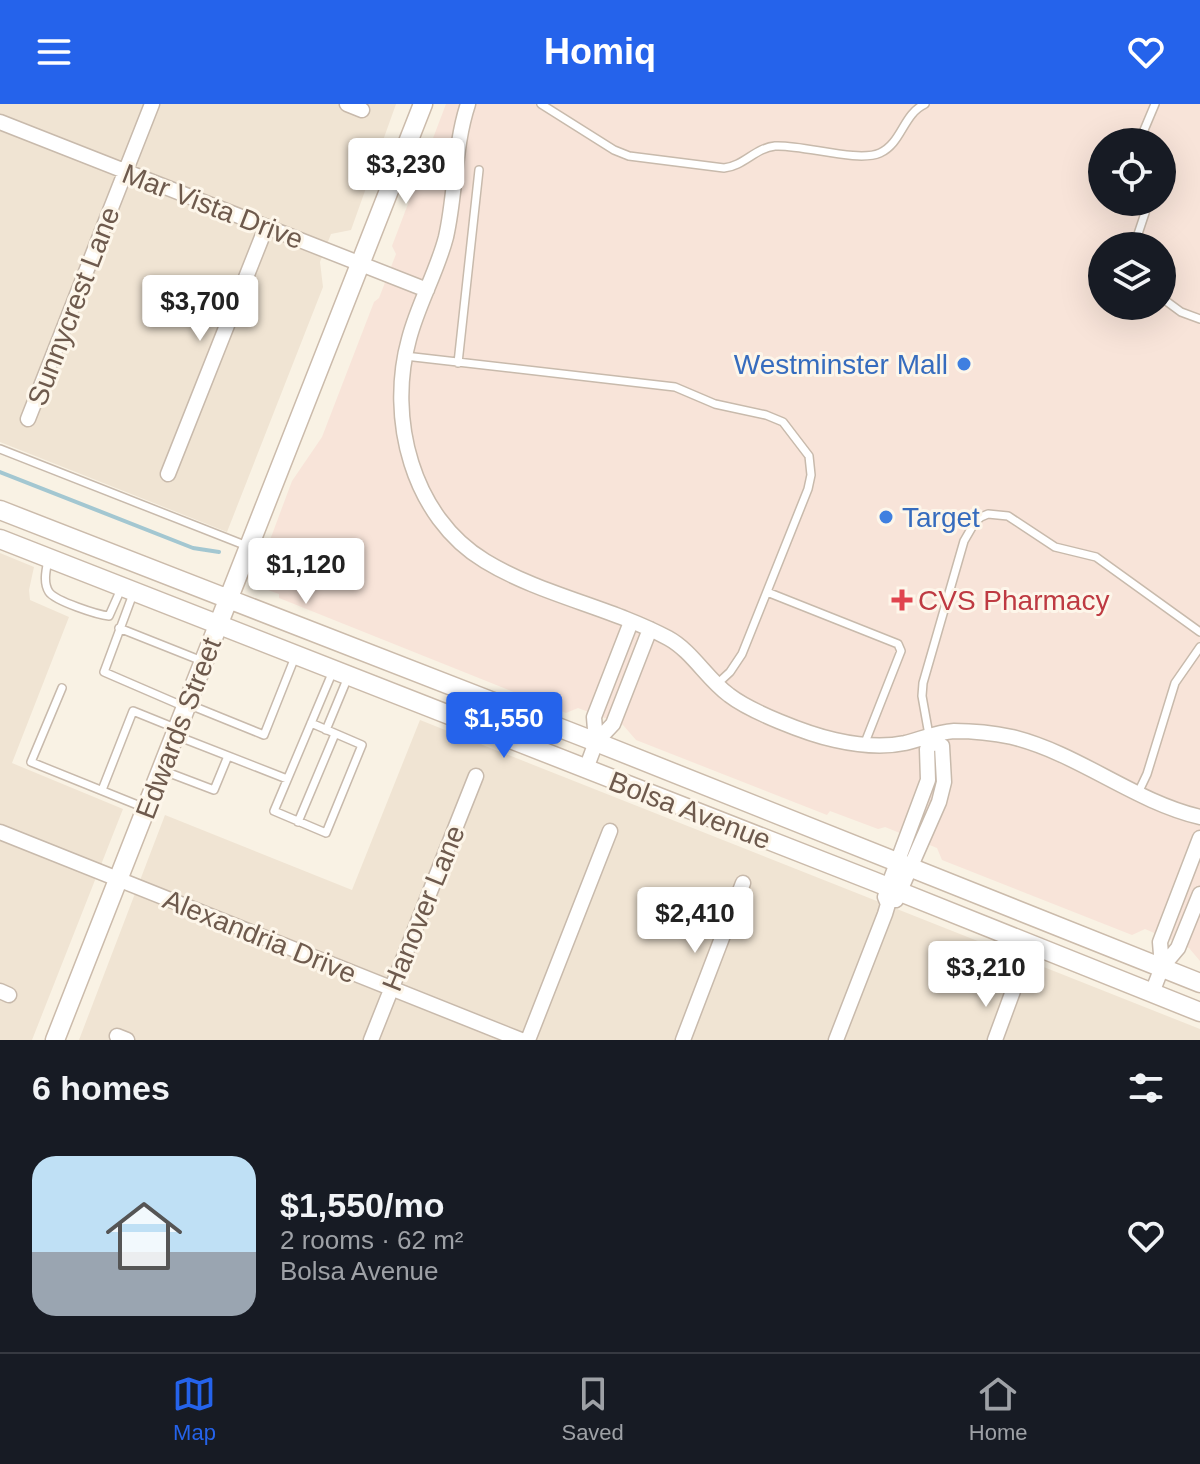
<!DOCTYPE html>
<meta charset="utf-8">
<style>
body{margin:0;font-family:Arial,sans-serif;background:#20242c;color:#f1f3f6;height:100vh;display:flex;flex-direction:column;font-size:30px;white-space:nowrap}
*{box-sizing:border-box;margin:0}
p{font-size:26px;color:#9ea1a6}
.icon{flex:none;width:44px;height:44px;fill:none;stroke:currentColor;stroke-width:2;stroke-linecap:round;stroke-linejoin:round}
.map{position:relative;height:936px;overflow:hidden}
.sheet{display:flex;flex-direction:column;background:#171b24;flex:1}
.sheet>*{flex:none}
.buttons{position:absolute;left:1088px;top:24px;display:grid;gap:16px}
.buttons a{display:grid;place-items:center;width:88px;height:88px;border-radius:50%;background:#171b24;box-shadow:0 8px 32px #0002;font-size:40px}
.price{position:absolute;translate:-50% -68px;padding:0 18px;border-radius:8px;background:#fff;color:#222;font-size:26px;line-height:52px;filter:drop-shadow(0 2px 4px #0008)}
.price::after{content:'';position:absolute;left:50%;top:48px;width:24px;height:18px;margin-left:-12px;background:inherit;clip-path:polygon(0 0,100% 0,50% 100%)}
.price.selected{background:#2563eb;color:#fff}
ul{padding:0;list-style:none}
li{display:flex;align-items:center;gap:24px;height:200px;padding:0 32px}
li+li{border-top:2px solid #363941}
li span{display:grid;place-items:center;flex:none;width:224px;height:160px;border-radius:24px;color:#555}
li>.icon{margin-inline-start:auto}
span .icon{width:96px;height:96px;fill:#fffc;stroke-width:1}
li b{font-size:34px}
h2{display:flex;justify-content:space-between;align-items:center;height:96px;padding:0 32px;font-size:34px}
header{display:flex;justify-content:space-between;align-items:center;height:104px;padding:0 32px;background:#2563eb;color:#fff;font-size:36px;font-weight:700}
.tab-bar{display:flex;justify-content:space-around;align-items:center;height:112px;border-top:2px solid #363941;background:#171b24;font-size:22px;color:#9ea1a6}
.tab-bar a{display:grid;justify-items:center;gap:4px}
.tab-bar .selected{color:#2563eb}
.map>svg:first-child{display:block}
</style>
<header><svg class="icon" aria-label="menu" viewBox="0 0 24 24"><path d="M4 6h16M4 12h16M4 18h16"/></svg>Homiq<svg class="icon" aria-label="heart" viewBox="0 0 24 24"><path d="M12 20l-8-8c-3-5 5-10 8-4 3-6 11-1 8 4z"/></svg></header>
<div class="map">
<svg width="1200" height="936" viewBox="0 0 1200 936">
<rect width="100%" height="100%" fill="#f9f2e4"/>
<path fill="#f0e4d3" d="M 0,0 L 396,0 L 351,126 L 331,130 L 320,158 L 323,183 L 227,428 L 0,338 Z
M 0,449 L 34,463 L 29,486 L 30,496 L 69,513 L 12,659 L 123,705 L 32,936 L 0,936 Z
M 420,616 L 1200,925 L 1200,936 L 79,936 L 165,711 L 352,786 Z"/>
<path fill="#f8e4d9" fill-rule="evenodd" d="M 446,0 L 1200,0 L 1200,857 L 1189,844 L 1145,825 L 1132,831 L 942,756 L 937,744 L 885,723 L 878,725 L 830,707 L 827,711 L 636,636 L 623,621 L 578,604 L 566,609 L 279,494 L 279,490 L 268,486 L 260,474 L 270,448 L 267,444 L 292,377 L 322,333 L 374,198 L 379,194 L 396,150 L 392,142 ZM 1102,38 L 1162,38 L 1162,98 L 1102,98 ZM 1102,142 L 1162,142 L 1162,202 L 1102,202 Z"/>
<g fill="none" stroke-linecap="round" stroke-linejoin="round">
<path stroke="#a3c7d1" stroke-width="4" d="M 0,368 L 193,444 L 219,448"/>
<g stroke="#c8baac" stroke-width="10">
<path id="lane" d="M 541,0 L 614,46 L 629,52 L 724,64 C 744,62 755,44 775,42 C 802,40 857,59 880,49 C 902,39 903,10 925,0
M 1139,38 L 1155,0
M 1134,142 L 1147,103 L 1146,98
M 1162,194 L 1181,208 L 1200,215
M 405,252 L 675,283 L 715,300 L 766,311 L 783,318 L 809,352 L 811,371 L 808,385 L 742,550 L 730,568 L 717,580
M 458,259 L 479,66
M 0,345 L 247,442
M 48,456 C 46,466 43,479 49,488 C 55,497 98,511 109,512 L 121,485
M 767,488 L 898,540 L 901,547 L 864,641
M 133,490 L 104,568 L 185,603
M 119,524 L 202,557
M 62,584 L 31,658 L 145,704
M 190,601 L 264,631 L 295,553
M 311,619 L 362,641 L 326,729 L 274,707 L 333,567
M 326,626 L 348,573
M 929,631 L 922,592 L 923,579 L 964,437 L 975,418 L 981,413 L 988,410 L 1008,412 L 1055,443 L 1096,453 L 1200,528
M 177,632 L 287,675
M 164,667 L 214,686 L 228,652
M 102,686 L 133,607 L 175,624
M 1138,689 L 1147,670 L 1175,579 L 1200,543
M 298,718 L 335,630"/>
</g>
<g stroke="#c8baac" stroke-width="17">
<path id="street" d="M 347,0 L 362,6
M 468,0 C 454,42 456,89 446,133 C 437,168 418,200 409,235 C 387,314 412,413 485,457 C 541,491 610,503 668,534 C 692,547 707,575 729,591 C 751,608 807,630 835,636 C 857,641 882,644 905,639 C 921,635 938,628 954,627 C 973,627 993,629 1012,633 C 1080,650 1133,697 1200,713
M 0,18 L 427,186
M 28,315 L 152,0
M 168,370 L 266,123
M 596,638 L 594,613 L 631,518
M 586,665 L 596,638 L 613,620 L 650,525
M 0,728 L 521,936
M 896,796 L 939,698 L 944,678 L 942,642 L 932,638 L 929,632
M 1162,863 L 1160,838 L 1200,734
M 0,887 L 9,891
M 1152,889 L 1162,863 L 1178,844 L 1200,790
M 117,932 L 127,936
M 371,936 L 476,672
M 528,936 L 610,727
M 683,936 L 743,779
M 836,936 L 885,810 L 888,800 L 885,793 L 888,783 L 928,676 L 927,645 L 932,638
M 995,936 L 1013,887"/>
</g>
<g stroke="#cbbbab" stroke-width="21">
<path id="secondary" d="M 0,406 L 596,638 L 1200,879
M 0,435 L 873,777 L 1200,908
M 55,936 L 423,0"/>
</g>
<use href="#lane" stroke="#fff" stroke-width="7"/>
<use href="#street" stroke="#fff" stroke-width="14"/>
<use href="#secondary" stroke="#fff" stroke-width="18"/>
</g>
<g fill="#3f7fe0" stroke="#fdf6ea" stroke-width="3">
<circle cx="964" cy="260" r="8"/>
<circle cx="886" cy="413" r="8"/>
</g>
<path fill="#e0444e" stroke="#fdf6ea" stroke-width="3" d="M898 484h8v8h8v8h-8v8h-8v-8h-8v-8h8z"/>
<g text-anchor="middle" stroke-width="6" stroke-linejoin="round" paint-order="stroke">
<g font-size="28" fill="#6e5a4d" stroke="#fdf6ea">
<text transform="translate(213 102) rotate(21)" y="10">Mar Vista Drive</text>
<text transform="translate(73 202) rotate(-69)" y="10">Sunnycrest Lane</text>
<text transform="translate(178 624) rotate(-69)" y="10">Edwards Street</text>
<text transform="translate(690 706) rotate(21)" y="10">Bolsa Avenue</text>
<text transform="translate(423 804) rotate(-68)" y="10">Hanover Lane</text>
<text transform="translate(260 832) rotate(22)" y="10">Alexandria Drive</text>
</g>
<g font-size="28" fill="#366cbe" stroke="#fdf6ea" text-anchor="end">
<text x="948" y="270">Westminster Mall</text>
<text x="902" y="423" text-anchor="start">Target</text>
</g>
<g font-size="28" fill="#be3a42" stroke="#fdf6ea" text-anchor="start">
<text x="918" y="506">CVS Pharmacy</text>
</g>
</g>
</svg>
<div class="buttons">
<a><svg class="icon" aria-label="locate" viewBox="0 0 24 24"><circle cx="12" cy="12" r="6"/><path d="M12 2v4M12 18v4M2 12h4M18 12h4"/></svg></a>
<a><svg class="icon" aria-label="layers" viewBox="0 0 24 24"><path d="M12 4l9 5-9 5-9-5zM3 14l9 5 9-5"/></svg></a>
</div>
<b class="price" style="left:406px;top:102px">$3,230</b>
<b class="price" style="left:200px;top:239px">$3,700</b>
<b class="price" style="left:306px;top:502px">$1,120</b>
<b class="price selected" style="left:504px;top:656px">$1,550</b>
<b class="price" style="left:695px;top:851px">$2,410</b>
<b class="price" style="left:986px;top:905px">$3,210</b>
</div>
<section class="sheet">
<h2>6 homes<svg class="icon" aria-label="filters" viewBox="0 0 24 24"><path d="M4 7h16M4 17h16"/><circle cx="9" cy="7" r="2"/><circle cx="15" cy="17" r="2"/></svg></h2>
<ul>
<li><span style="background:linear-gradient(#bfe0f5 60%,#9aa5b1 0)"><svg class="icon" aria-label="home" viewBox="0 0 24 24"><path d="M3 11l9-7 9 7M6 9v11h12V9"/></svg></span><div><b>$1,550/mo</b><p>2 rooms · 62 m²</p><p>Bolsa Avenue</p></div><svg class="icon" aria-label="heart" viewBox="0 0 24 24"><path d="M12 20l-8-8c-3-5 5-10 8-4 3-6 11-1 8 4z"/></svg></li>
</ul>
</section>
<nav class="tab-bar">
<a class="selected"><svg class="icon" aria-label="map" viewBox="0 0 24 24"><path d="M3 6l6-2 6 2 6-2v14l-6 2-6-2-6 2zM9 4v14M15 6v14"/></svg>Map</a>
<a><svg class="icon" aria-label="saved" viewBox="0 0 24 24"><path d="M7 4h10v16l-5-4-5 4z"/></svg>Saved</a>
<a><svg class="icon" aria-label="home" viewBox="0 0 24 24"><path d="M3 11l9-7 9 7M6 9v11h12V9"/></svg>Home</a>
</nav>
